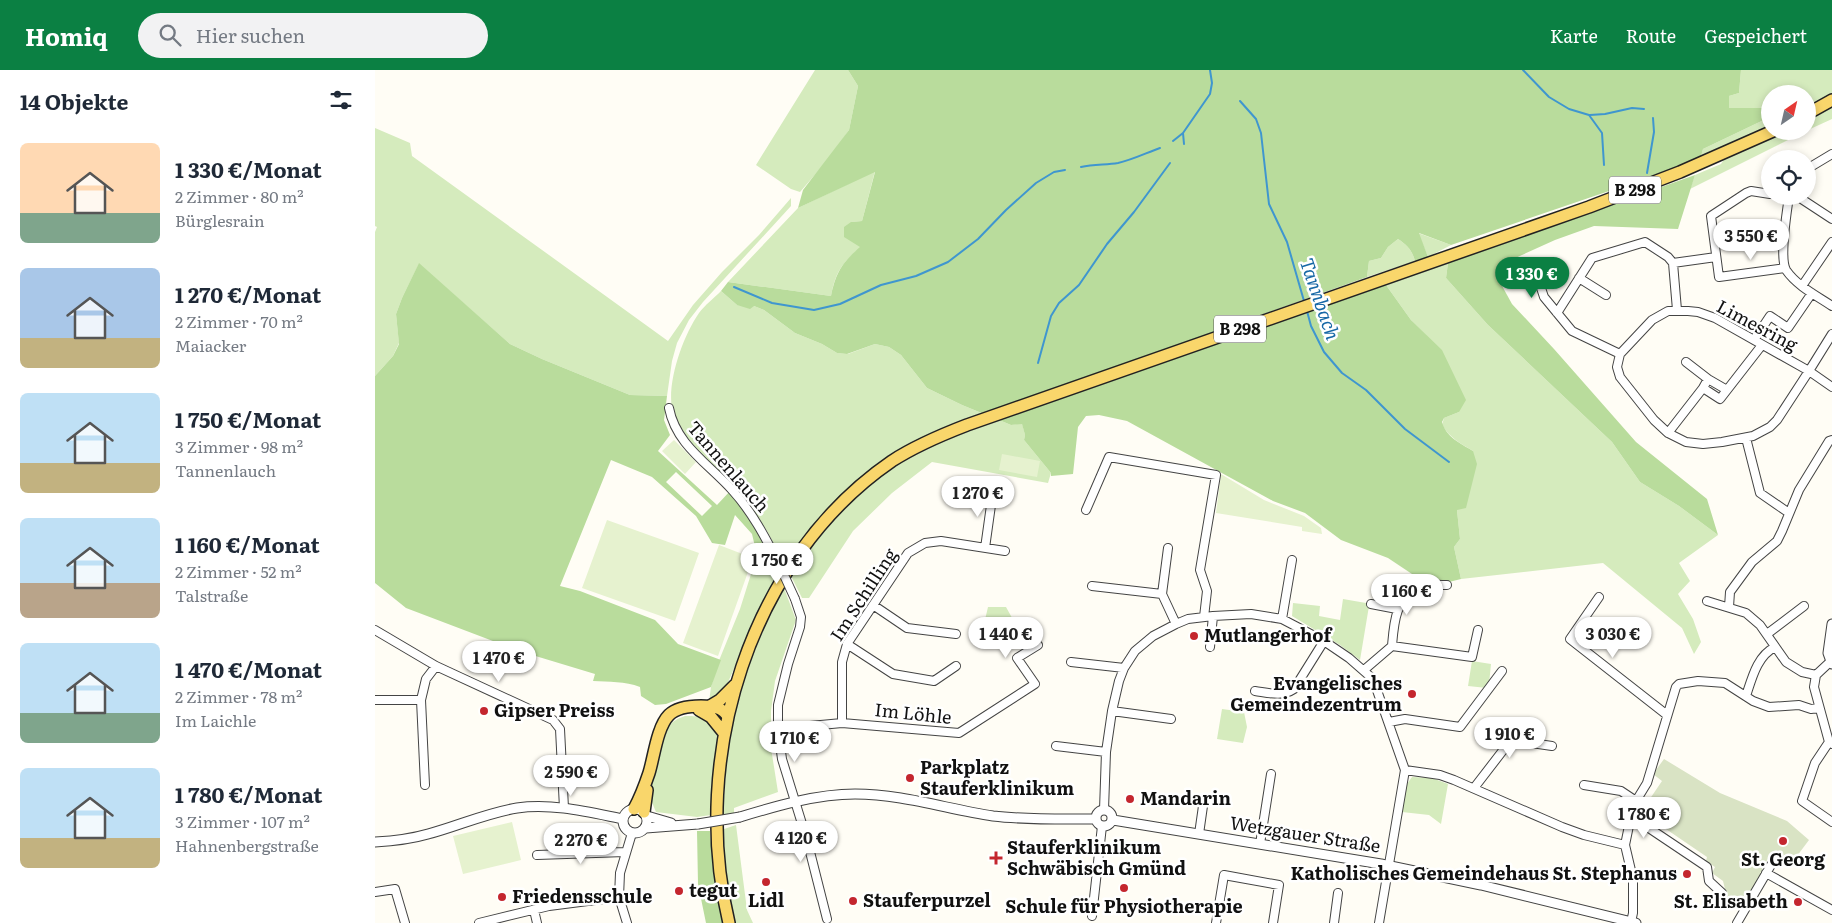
<!DOCTYPE html>
<html lang="de">
<meta charset="utf-8">
<style>
body{margin:0;font-family:Literata,serif;background:#f2f2f3;color:#1f2937;height:100vh;display:flex;flex-direction:column;font-size:19px;white-space:nowrap}
*{box-sizing:border-box;margin:0}
p{font-size:16px;color:#747a83}
.icon{flex:none;width:28px;height:28px;fill:none;stroke:currentColor;stroke-width:2;stroke-linecap:round;stroke-linejoin:round}
.map{position:relative;flex:1;overflow:hidden}
.drawer{display:flex;flex-direction:column;background:#fff;width:375px}
.drawer>*{flex:none}
.needle{width:32px;rotate:34deg}
.controls{position:absolute;left:1386px;top:15px;display:grid;gap:10px}
.controls a{display:grid;place-items:center;width:55px;height:55px;border-radius:50%;background:#fff;box-shadow:0 2px 8px #0003;font-size:25px}
.price{position:absolute;translate:-50% -42px;padding:0 11px;border-radius:18px;background:#fff;color:#222;font-size:16px;line-height:32px;filter:drop-shadow(0 1px 2px #0008)}
.price::after{content:'';position:absolute;left:50%;top:30px;width:15px;height:11px;margin-left:-8px;background:inherit;clip-path:polygon(0 0,100% 0,50% 100%)}
.price.on{background:#0b8043;color:#fff}
ul{padding:0;list-style:none}
li{display:flex;align-items:center;gap:15px;height:125px;padding:0 20px}
li span{display:grid;place-items:center;flex:none;width:140px;height:100px;border-radius:8px;color:#555}
li>.icon{margin-inline-start:auto}
span .icon{width:60px;height:60px;fill:#fffc;stroke-width:1}
li b{font-size:21px}
h2{display:flex;justify-content:space-between;align-items:center;height:60px;padding:0 20px;font-size:21px}
header{display:flex;align-items:center;gap:30px;box-sizing:border-box;height:70px;padding:0 25px;background:#0b8043;color:#fff}
header strong{font-size:24px}
nav{display:flex;gap:28px;margin-inline-start:auto;font-size:18px}
.search{width:350px;height:45px;background:#f2f2f3;display:flex;align-items:center;gap:12px;box-sizing:border-box;padding:0 18px;border-radius:28px;color:#747a83;font-size:19px}
main{display:flex;flex:1;min-height:0}
.map>svg:first-child{display:block}
</style>
<header>
<strong>Homiq</strong>
<div class="search"><svg class="icon" aria-label="search" viewBox="0 0 24 24"><circle cx="10" cy="10" r="6"/><path d="M15 15l6 6"/></svg>Hier suchen</div>
<nav><a>Karte</a><a>Route</a><a>Gespeichert</a></nav>
</header>
<main>
<section class="drawer">
<h2>14 Objekte<svg class="icon" aria-label="filters" viewBox="0 0 24 24"><path d="M4 7h16M4 17h16"/><circle cx="9" cy="7" r="2"/><circle cx="15" cy="17" r="2"/></svg></h2>
<ul>
<li><span style="background:linear-gradient(#ffd9b3 70%,#7fa58c 0)"><svg class="icon" aria-label="home" viewBox="0 0 24 24"><path d="M3 11l9-7 9 7M6 9v11h12V9"/></svg></span><div><b>1 330 €/Monat</b><p>2 Zimmer · 80 m²</p><p>Bürglesrain</p></div></li>
<li><span style="background:linear-gradient(#a9c7e8 70%,#c2b280 0)"><svg class="icon" aria-label="home" viewBox="0 0 24 24"><path d="M3 11l9-7 9 7M6 9v11h12V9"/></svg></span><div><b>1 270 €/Monat</b><p>2 Zimmer · 70 m²</p><p>Maiacker</p></div></li>
<li><span style="background:linear-gradient(#bfe0f5 70%,#c2b280 0)"><svg class="icon" aria-label="home" viewBox="0 0 24 24"><path d="M3 11l9-7 9 7M6 9v11h12V9"/></svg></span><div><b>1 750 €/Monat</b><p>3 Zimmer · 98 m²</p><p>Tannenlauch</p></div></li>
<li><span style="background:linear-gradient(#bfe0f5 65%,#b9a48a 0)"><svg class="icon" aria-label="home" viewBox="0 0 24 24"><path d="M3 11l9-7 9 7M6 9v11h12V9"/></svg></span><div><b>1 160 €/Monat</b><p>2 Zimmer · 52 m²</p><p>Talstraße</p></div></li>
<li><span style="background:linear-gradient(#bfe0f5 70%,#7fa58c 0)"><svg class="icon" aria-label="home" viewBox="0 0 24 24"><path d="M3 11l9-7 9 7M6 9v11h12V9"/></svg></span><div><b>1 470 €/Monat</b><p>2 Zimmer · 78 m²</p><p>Im Laichle</p></div></li>
<li><span style="background:linear-gradient(#bfe0f5 70%,#c2b280 0)"><svg class="icon" aria-label="home" viewBox="0 0 24 24"><path d="M3 11l9-7 9 7M6 9v11h12V9"/></svg></span><div><b>1 780 €/Monat</b><p>3 Zimmer · 107 m²</p><p>Hahnenbergstraße</p></div></li>
</ul>
</section>
<div class="map">
<svg width="1457" height="853" viewBox="0 0 1457 853">
<rect width="100%" height="100%" fill="#fffdf5"/>
<path fill="#d5ebbd" d="M 440,0 L 473,0 L 483,16 L 474,60 L 456,86 L 425,122 L 416,119 L 381,95 Z
M 1366,0 L 1457,0 L 1457,26 L 1433,40 L 1432,24 L 1395,24 L 1395,38 L 1354,39 L 1354,26 L 1364,23 Z
M 1457,34 L 1457,49 L 1433,60 L 1432,48 Z
M 1395,47 L 1395,59 L 1325,90 L 1328,79 Z
M 0,58 L 35,73 L 37,86 L 293,271 L 318,235 L 347,202 L 384,165 L 416,128 L 416,136 L 328,232 L 314,250 L 302,273 L 297,291 L 292,326 L 255,325 L 167,289 L 135,274 L 44,194 L 27,228 L 21,244 L 24,273 L 18,286 L 0,306 L 0,162 L 2,157 L 0,156 Z
M 1406,61 L 1431,61 L 1315,119 L 1320,105 L 1346,94 L 1350,88 Z
M 500,101 L 487,151 L 476,152 L 486,177 C 467,194 461,200 456,226 L 353,212 L 423,138 Z
M 1043,163 L 1076,175 L 1053,187 Z
M 1023,169 C 1032,175 1037,180 1040,191 L 992,207 L 994,191 L 1006,188 L 1013,177 Z
M 1073,193 L 1071,208 L 1113,255 L 1237,372 L 1265,412 L 1304,436 L 1343,465 L 1304,493 L 1315,511 L 1303,524 L 1318,549 L 1326,572 L 1319,584 L 1307,558 L 1228,493 L 1086,509 L 1079,477 L 1085,469 L 1082,440 L 1098,381 C 1085,373 1075,368 1067,355 L 1069,348 L 1084,342 L 1051,265 L 1036,250 L 1011,215 Z
M 346,221 L 362,235 L 379,236 L 389,240 L 420,263 L 447,274 L 462,283 L 473,284 L 500,274 L 514,277 L 526,285 L 552,318 L 587,335 L 609,344 L 512,388 L 475,418 L 460,433 L 436,460 L 410,495 L 392,461 L 368,427 L 310,367 C 305,359 298,349 297,339 C 292,311 308,266 324,243 C 330,235 339,228 346,221 Z
M 624,350 L 636,355 L 647,353 L 650,365 L 649,370 L 676,403 L 673,413 L 557,392 L 517,423 L 478,461 L 434,528 L 427,528 L 416,506 C 436,478 455,449 481,426 C 519,391 573,361 624,350 Z
M 393,476 L 404,505 L 380,550 L 351,617 L 334,632 L 336,617 L 343,593 L 365,539 L 382,485 Z
M 409,518 L 421,550 L 400,611 L 396,641 L 396,678 L 403,722 L 359,738 L 359,743 L 348,745 C 350,710 352,676 360,642 C 369,598 388,557 409,518 Z
M 968,529 L 991,533 L 994,536 L 985,590 L 965,575 L 917,546 L 918,533 L 945,536 L 944,546 L 965,550 Z
M 613,537 L 631,537 L 641,555 L 626,564 L 609,554 Z
M 1097,591 L 1116,594 L 1114,614 L 1112,618 L 1093,616 Z
M 847,639 L 869,642 L 872,657 L 868,673 L 842,669 Z
M 310,646 C 325,645 341,650 343,666 L 337,710 L 336,745 L 322,747 L 281,742 L 276,730 L 273,728 L 290,661 C 296,652 301,649 310,646 Z
M 1037,707 L 1057,708 L 1073,714 L 1066,754 L 1054,745 L 1027,742 L 1032,714 Z
M 361,755 L 372,840 L 378,853 L 360,853 L 355,833 L 346,760 Z"/>
<path fill="#b9dc9c" fill-rule="evenodd" d="M 473,0 L 1366,0 L 1364,23 L 1354,26 L 1354,38 L 1395,38 L 1395,47 L 1328,79 L 1325,90 L 1076,175 L 1044,163 L 1053,187 L 1040,191 C 1037,180 1032,175 1023,169 L 1013,177 L 1006,188 L 994,191 L 992,207 L 609,344 L 587,335 L 552,318 L 526,285 L 514,277 L 500,274 L 472,284 L 462,283 L 447,274 L 420,263 L 389,240 L 379,236 L 375,239 L 362,235 L 346,221 L 353,212 L 456,226 C 461,202 467,193 485,177 L 469,167 L 469,157 L 476,152 L 487,151 L 500,102 L 423,138 L 428,120 L 474,60 L 483,16 Z
M 1320,105 L 1303,159 L 1219,156 L 1180,170 L 1136,190 L 1128,200 L 1126,214 L 1137,234 L 1179,279 L 1261,372 L 1332,429 L 1343,465 L 1304,436 L 1265,412 L 1237,372 L 1113,255 L 1071,208 L 1073,193 Z
M 44,193 L 135,274 L 167,289 L 255,325 L 292,326 L 289,350 L 295,365 L 283,381 L 342,435 L 356,420 L 393,476 L 382,485 L 377,464 L 360,445 L 350,475 L 337,473 L 321,446 L 277,407 L 236,390 L 185,516 L 205,521 L 280,550 L 303,574 L 346,590 L 336,617 L 291,634 L 280,635 L 266,626 L 265,617 C 250,611 234,612 218,611 L 220,604 L 144,581 L 31,538 L 0,513 L 0,306 L 18,286 L 24,274 L 21,244 L 27,228 ZM 301,402 L 337,436 L 327,446 L 291,412 Z
M 1011,215 L 1036,250 L 1067,280 L 1091,330 L 1084,342 L 1069,348 L 1067,352 C 1071,367 1085,373 1098,381 L 1102,394 L 1091,438 L 1082,440 L 1085,469 L 1079,477 L 1086,509 L 1070,513 L 1049,512 L 1013,488 L 966,470 L 930,443 L 898,431 L 752,351 L 724,345 L 711,346 L 703,357 L 698,404 L 676,406 L 676,403 L 649,370 L 650,365 L 647,354 L 636,355 L 624,350 Z
M 322,761 L 335,761 L 338,798 L 349,853 L 331,853 L 323,814 Z"/>
<path fill="#d9e3c4" d="M 1289,689 L 1345,723 L 1412,751 L 1434,770 L 1416,794 L 1397,782 L 1387,799 L 1389,801 L 1369,835 L 1355,839 L 1348,811 L 1337,803 L 1340,797 L 1331,791 L 1332,787 L 1266,742 L 1287,711 L 1278,704 Z"/>
<path fill="#e6f2cf" d="M 299,370 L 321,392 L 310,404 L 287,381 Z
M 627,384 L 665,391 L 662,407 L 624,400 Z
M 846,404 L 889,430 L 929,446 L 946,458 L 947,464 L 927,461 L 927,457 L 841,443 Z
M 232,450 L 324,483 L 300,551 L 207,518 Z
M 344,475 L 378,488 L 343,586 L 308,573 Z
M 137,752 L 146,790 L 88,804 L 78,766 Z"/>
<g fill="none" stroke-linecap="round" stroke-linejoin="round">
<path stroke="#3f96cf" stroke-width="2" d="M 1148,0 L 1174,27 L 1194,39 L 1214,45 L 1227,63 L 1229,95
M 865,31 L 881,49 L 886,63 L 894,134 L 912,172 L 929,231
M 1215,45 L 1230,44 L 1257,38 L 1269,39
M 808,63 L 809,74
M 798,71 L 808,63 L 835,24 L 837,13 L 835,0
M 706,97 C 719,94 731,95 743,93 C 757,90 771,83 785,78
M 1272,103 L 1279,62 L 1278,48
M 359,217 L 397,233 L 439,240 L 465,234 L 506,215 L 541,206 L 573,192 L 603,169 L 631,140 L 661,113 L 679,102 L 690,100
M 932,241 L 936,256 L 949,282 L 967,303 L 991,320 L 1030,359 L 1074,392
M 663,293 L 676,246 L 684,233 L 704,215 L 732,174 L 759,142 L 795,93"/>
<g stroke="#444" stroke-width="10">
<path id="minor" d="M 1432,99 L 1457,84
M 1395,124 L 1376,121 L 1371,123 L 1336,146 L 1344,207 L 1410,198
M 1410,126 L 1425,128 L 1457,149
M 1414,126 C 1412,142 1404,187 1411,200 C 1422,216 1442,226 1457,236
M 1298,193 L 1341,187
M 1204,208 L 1231,225
M 1171,209 L 1166,218 L 1169,227 L 1197,261 L 1245,284
M 1427,216 L 1457,172
M 1182,243 L 1217,188 L 1270,172 L 1293,187 L 1298,193 L 1302,240
M 1457,264 L 1434,301 L 1402,350 L 1395,357 L 1378,366 L 1347,372 L 1328,374 L 1311,372 L 1293,363 L 1279,350 L 1245,307 L 1242,297 L 1245,284 L 1277,250 L 1293,241 L 1313,241 L 1323,242 L 1340,248 L 1434,301 L 1457,317
M 1379,270 L 1395,246 L 1413,258 L 1437,223
M 1311,292 L 1333,309
M 1352,320 L 1333,309 L 1328,318 L 1345,329 L 1387,275
M 294,338 C 301,375 334,394 358,421 C 377,442 390,467 403,492
M 1293,363 L 1328,318
M 1371,368 L 1385,423 L 1414,443
M 711,440 L 734,387 L 841,405 L 825,500 L 832,521 L 829,547
M 610,478 L 618,421
M 793,478 L 787,524 L 801,554
M 717,516 L 787,524
M 1224,527 L 1195,569 L 1292,645
M 420,529 L 426,547 L 425,557 L 413,594 L 403,635 L 403,659 L 407,689 L 432,770 L 452,849
M 1332,531 L 1371,543 L 1385,555 L 1411,592 L 1427,602 L 1441,605
M 996,534 L 1022,539
M 498,535 L 532,558 L 581,564
M 1354,537 L 1355,522 L 1377,492 L 1402,471 L 1407,461 L 1424,420 L 1454,371 L 1457,370
M 907,549 L 917,490
M 0,560 L 61,596 L 178,650 L 185,659 L 189,738
M 1392,564 L 1429,536
M 472,574 L 518,604 L 559,611 L 581,596
M 1017,576 L 1097,587 L 1103,560
M 835,577 L 838,546
M 696,592 L 749,598
M 1455,592 L 1441,605 L 1439,617 L 1454,672 L 1457,674
M 989,600 L 1017,576 C 1019,552 1020,529 1045,516 C 1049,514 1067,515 1072,515
M 880,621 C 894,623 907,627 919,619 L 949,571
M 1371,626 C 1377,608 1382,586 1400,577
M 0,630 L 46,630 L 51,609 L 61,596
M 46,630 L 50,715
M 737,641 L 796,649
M 1014,652 L 1030,649 L 1085,657 L 1127,601
M 467,653 L 467,592 L 472,574 L 533,483 L 550,473 L 566,471 L 630,481
M 403,659 L 467,653 L 584,663 L 660,614 L 642,588 L 663,575
M 1454,672 L 1440,693 L 1427,731 L 1457,752
M 681,676 L 731,682
M 1030,700 L 1065,705 L 1079,710 L 1187,757 L 1209,765 L 1250,775
M 1209,715 L 1246,721 L 1261,731
M 1099,718 L 1136,670 L 1177,676
M 729,740 L 731,682 L 737,641 L 744,611 L 749,598 L 760,581 L 778,566 L 801,554 L 813,549 L 838,546 L 876,544 L 907,549 L 949,571 L 974,588 L 998,609 L 1030,700 L 1004,853
M 1256,746 L 1332,797 L 1334,811 L 1347,823
M 824,764 L 828,736
M 885,774 L 896,704
M 162,785 L 250,782
M 1391,803 L 1457,840
M 0,822 L 20,819 L 30,853
M 159,840 L 162,853
M 717,846 L 727,756
M 1256,852 L 1258,843 L 1258,809 L 1250,775 L 1256,746 L 1261,731 L 1272,713 L 1301,617 L 1304,614 L 1323,611 L 1350,613 L 1378,631 L 1394,637 L 1424,635 L 1436,639 L 1444,638
M 104,853 L 174,836 L 244,827
M 252,853 L 244,827 L 245,803 L 257,763
M 841,853 L 849,805 L 904,815 L 898,853
M 959,853 L 963,823
M 1362,853 L 1396,795"/>
</g>
<g stroke="#444" stroke-width="11">
<path id="tertiary" d="M 1457,554 L 1453,583 L 1457,594
M248 751a12 12 0 1 1 24 0a12 12 0 1 1-24 0Z
M721 748a8 8 0 1 1 16 0a8 8 0 1 1-16 0Z
M 272,746 L 296,753
M 365,747 C 401,736 442,724 480,724 C 527,724 572,739 618,746 C 652,750 687,749 721,749
M 738,750 L 1006,794 L 1106,815 L 1261,853
M 271,758 L 323,754
M 0,772 C 18,771 36,769 53,764 C 83,756 111,743 142,738 C 178,733 213,742 248,749"/>
</g>
<g stroke="#222" stroke-width="14">
<path id="primary" d="M 1432,44 L 1457,30
M 335,636 L 345,630 L 360,615
M 324,640 L 336,647 L 349,663
M 259,739 C 265,728 270,715 274,703 C 279,687 282,657 294,645 C 302,637 316,636 326,636 C 337,636 348,637 353,647
M 269,742 L 272,720
M 354,853 C 314,688 374,489 517,391 C 540,376 566,365 592,355 L 1214,137 L 1305,102 L 1398,61"/>
</g>
<use href="#minor" stroke="#fff" stroke-width="8"/>
<use href="#tertiary" stroke="#fff" stroke-width="9"/>
<use href="#primary" stroke="#f9d66b" stroke-width="11"/>
<g stroke="#444" stroke-width="10" stroke-linecap="butt">
<path id="minor-bridge" d="M 403,492 L 420,529"/>
</g>
<g stroke="#444" stroke-width="11" stroke-linecap="butt">
<path id="tertiary-bridge" d="M 323,754 L 365,747"/>
</g>
<use href="#minor-bridge" stroke="#fff" stroke-width="8"/>
<use href="#tertiary-bridge" stroke="#fff" stroke-width="9"/>
</g>
<g fill="#c4262e" stroke="#fff" stroke-width="2">
<circle cx="819" cy="566" r="5"/>
<circle cx="1037" cy="624" r="5"/>
<circle cx="109" cy="641" r="5"/>
<circle cx="535" cy="708" r="5"/>
<circle cx="755" cy="729" r="5"/>
<circle cx="1408" cy="771" r="5"/>
<path d="M618.5 780.5h5v5h5v5h-5v5h-5v-5h-5v-5h5z"/>
<circle cx="1312" cy="804" r="5"/>
<circle cx="391" cy="812" r="5"/>
<circle cx="749" cy="818" r="5"/>
<circle cx="304" cy="821" r="5"/>
<circle cx="127" cy="827" r="5"/>
<circle cx="478" cy="831" r="5"/>
<circle cx="1423" cy="832" r="5"/>
</g>
<g text-anchor="middle" stroke-width="5" stroke-linejoin="round" paint-order="stroke">
<g fill="#fff" stroke="#585858" stroke-width="1">
<rect x="1234" y="106.5" width="52" height="27" rx="4"/>
<rect x="839" y="245.5" width="52" height="27" rx="4"/>
</g>
<g font-size="16" font-weight="bold" fill="#111">
<text x="1260" y="126">B 298</text>
<text x="865" y="265">B 298</text>
</g>
<g font-size="18" fill="#111" stroke="#fff">
<text transform="translate(1382 256) rotate(28)" y="6">Limesring</text>
<text transform="translate(353 397) rotate(49)" y="6">Tannenlauch</text>
<text transform="translate(489 525) rotate(-57)" y="6">Im Schilling</text>
<text transform="translate(538 644) rotate(6)" y="6">Im Löhle</text>
<text transform="translate(930 765) rotate(9)" y="6">Wetzgauer Straße</text>
</g>
<g font-size="18" font-weight="bold" fill="#111" stroke="#fff" text-anchor="start">
<text x="829" y="572">Mutlangerhof</text>
<text x="1027" y="620" text-anchor="end">Evangelisches<tspan x="1027" dy="21">Gemeindezentrum</tspan></text>
<text x="119" y="647">Gipser Preiss</text>
<text x="545" y="704">Parkplatz<tspan x="545" dy="21">Stauferklinikum</tspan></text>
<text x="765" y="735">Mandarin</text>
<text x="632" y="784">Stauferklinikum<tspan x="632" dy="21">Schwäbisch Gmünd</tspan></text>
<text x="1408" y="796" text-anchor="middle">St. Georg</text>
<text x="1302" y="810" text-anchor="end">Katholisches Gemeindehaus St. Stephanus</text>
<text x="314" y="827">tegut</text>
<text x="137" y="833">Friedensschule</text>
<text x="391" y="837" text-anchor="middle">Lidl</text>
<text x="488" y="837">Stauferpurzel</text>
<text x="1413" y="838" text-anchor="end">St. Elisabeth</text>
<text x="749" y="843" text-anchor="middle">Schule für Physiotherapie</text>
</g>
<g font-size="19" font-style="italic" fill="#1768a6" stroke="#fff">
<text transform="translate(945 229) rotate(71)" y="7">Tannbach</text>
</g>
</g>
</svg>
<div class="controls">
<a><svg class="needle" viewBox="-14 -14 28 28"><path d="M0-13l5 13h-10z" fill="#e53935"/><path d="M0 13l5-13h-10z" fill="#747a83"/></svg></a>
<a><svg class="icon" aria-label="locate" viewBox="0 0 24 24"><circle cx="12" cy="12" r="6"/><path d="M12 2v4M12 18v4M2 12h4M18 12h4"/></svg></a>
</div>
<b class="price" style="left:1376px;top:191px">3 550 €</b>
<b class="price on" style="left:1157px;top:229px">1 330 €</b>
<b class="price" style="left:603px;top:448px">1 270 €</b>
<b class="price" style="left:402px;top:515px">1 750 €</b>
<b class="price" style="left:1032px;top:546px">1 160 €</b>
<b class="price" style="left:631px;top:589px">1 440 €</b>
<b class="price" style="left:1238px;top:589px">3 030 €</b>
<b class="price" style="left:124px;top:613px">1 470 €</b>
<b class="price" style="left:1135px;top:689px">1 910 €</b>
<b class="price" style="left:420px;top:693px">1 710 €</b>
<b class="price" style="left:196px;top:727px">2 590 €</b>
<b class="price" style="left:1269px;top:769px">1 780 €</b>
<b class="price" style="left:426px;top:793px">4 120 €</b>
<b class="price" style="left:206px;top:795px">2 270 €</b>
</div>
</main>
